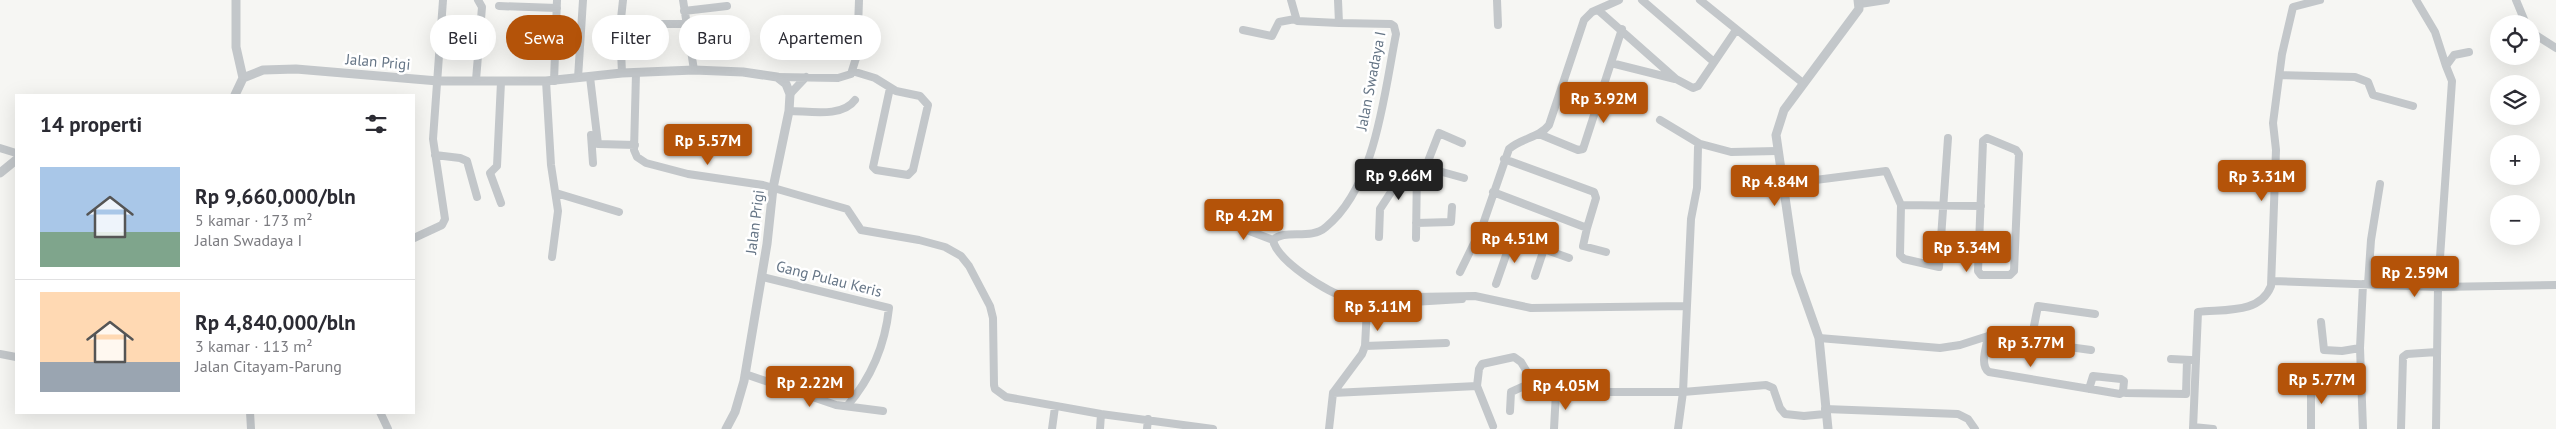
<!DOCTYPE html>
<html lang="id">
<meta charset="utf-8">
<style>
body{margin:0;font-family:"PT Sans",sans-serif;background:#f2f2f3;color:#2b2b33;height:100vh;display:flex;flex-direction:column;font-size:19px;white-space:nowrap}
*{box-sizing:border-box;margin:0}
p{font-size:16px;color:#7c7c81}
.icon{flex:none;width:28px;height:28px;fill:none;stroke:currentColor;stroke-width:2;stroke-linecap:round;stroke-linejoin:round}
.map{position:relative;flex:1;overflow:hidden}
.panel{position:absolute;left:15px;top:94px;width:400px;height:320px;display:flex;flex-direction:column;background:#fff;border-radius:0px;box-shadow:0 5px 20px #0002}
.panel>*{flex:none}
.banner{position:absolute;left:430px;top:15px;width:475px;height:45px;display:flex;gap:10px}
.buttons{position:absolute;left:2490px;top:15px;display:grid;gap:10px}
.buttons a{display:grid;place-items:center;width:50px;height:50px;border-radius:50%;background:#fff;box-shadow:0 5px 20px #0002;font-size:25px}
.price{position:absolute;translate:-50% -42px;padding:0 11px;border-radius:5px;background:#b45309;color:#fff;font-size:16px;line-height:32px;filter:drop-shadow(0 1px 2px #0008)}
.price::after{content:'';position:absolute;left:50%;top:30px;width:15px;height:11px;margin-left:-8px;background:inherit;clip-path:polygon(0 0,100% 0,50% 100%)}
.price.on{background:#222;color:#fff}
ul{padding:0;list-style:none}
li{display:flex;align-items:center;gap:15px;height:125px;padding:0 25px}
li+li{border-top:1px solid #e1e1e2}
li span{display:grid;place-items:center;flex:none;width:140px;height:100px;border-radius:0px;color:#555}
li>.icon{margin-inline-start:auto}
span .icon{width:60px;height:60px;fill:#fffc;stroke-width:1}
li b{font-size:21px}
h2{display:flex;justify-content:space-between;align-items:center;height:60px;padding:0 25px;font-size:21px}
.chip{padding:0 18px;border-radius:22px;background:#fff;box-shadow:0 5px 20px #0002;font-size:18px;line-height:45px}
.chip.on{background:#b45309;color:#fff}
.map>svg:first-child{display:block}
</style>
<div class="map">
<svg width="2556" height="429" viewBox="0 0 2556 429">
<rect width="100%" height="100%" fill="#f6f6f3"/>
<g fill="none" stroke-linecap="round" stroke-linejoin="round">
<path stroke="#c3c7ca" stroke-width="8" d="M 683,0 L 694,70
M 1291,0 L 1297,21 L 1339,23 L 1338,0
M 1497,0 L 1498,25
M 1642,0 L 1714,62
M 1700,0 L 1803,83
M 2416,0 L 2435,32 L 2446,66 L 2454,55 L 2469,52
M 2516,0 L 2526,24
M 1860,4 L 1886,0
M 499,6 L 557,8
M 1598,10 L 1676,79 L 1693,88 L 1698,86 L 1736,30
M 684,11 L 727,6
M 1339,23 L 1391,24 L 1394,26 L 1396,34 C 1384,94 1376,186 1326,227 C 1310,241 1285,228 1273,240 C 1277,261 1328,293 1348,298 L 1475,296 L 1531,308 L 1687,306
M 635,24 L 686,24
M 1243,30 L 1272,36 L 1279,22 L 1295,19
M 2531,32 L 2556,48
M 1611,63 L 1675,79
M 852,71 L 875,78 L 896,91 L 920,96 L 928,105 L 913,170 L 908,175 L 876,170 L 873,167 L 890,88
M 622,73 L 620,28 L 623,0
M 636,73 L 634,150 L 637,157 L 646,163 L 688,174 L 763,185 L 847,209 L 861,230 L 919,240 L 945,247 L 961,256 L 969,266 L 990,306 L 993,318 L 994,385 L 995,389 L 1006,397 L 1101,414 L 1213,429
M 2280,75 L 2355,77 L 2368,82 L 2373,95 L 2413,106
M 590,77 L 598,144 L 635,145
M 777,77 L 838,78 L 851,74 L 857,55 L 859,0
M 578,78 L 583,0
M 476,80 L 482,7 L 478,0
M 546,81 L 551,165 L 558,211 L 552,257
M 554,81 L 557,0
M 501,82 L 497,166 L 490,173 L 501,203
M 790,94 L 806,77
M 789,111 C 809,111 842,118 855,100
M 1660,120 L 1700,144
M 1539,134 L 1578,150 L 1583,149 L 1622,29
M 591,135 L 593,163
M 1987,138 L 2016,150 L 2019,154 L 2014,271 L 2010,275 L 1981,275 L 1978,271 L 1983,141 Z
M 0,148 L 16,153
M 435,155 L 460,158 L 467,161 L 477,197
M 1504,159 L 1594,192 L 1596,198 L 1587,228
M 1369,162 L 1435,170 L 1464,178
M 1425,169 L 1439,133 L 1462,143
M 1784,184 L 1886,171 L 1901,205 L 1900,255 L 1904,259 L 1939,267 L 1948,138
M 1493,192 L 1587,228 L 1583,246 L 1606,252
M 556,193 L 619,212
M 1901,205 L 1981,206
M 1223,221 L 1273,240
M 1416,223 L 1451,222 L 1452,207
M 1482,227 L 1569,258
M 1379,237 L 1380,209 L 1395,186 L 1395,166
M 414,238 L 442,225 L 445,219 L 433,139 L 443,0
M 1416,238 L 1417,168
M 1460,272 L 1482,227 L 1509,149 C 1521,138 1539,138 1549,125 L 1584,20 L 1592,12 L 1619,0
M 1535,276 L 1544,249
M 762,277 L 889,308 C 885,346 872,377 847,406
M 2272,281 L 2438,287 L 2556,285
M 1496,284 L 1512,238
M 2363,284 L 2360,348 L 2363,429
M 2368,284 L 2371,240 L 2380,184
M 2321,322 L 2324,350 L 2342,351 L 2360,348
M 1988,336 C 1987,346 1979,365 1989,372 L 2120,394 L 2123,392 L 2124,381 L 2121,379 L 2093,376 L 2089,389
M 1819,338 L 1940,348 L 1960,345 L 1988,336 L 2091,350
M 2031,341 L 2038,306 L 2095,314
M 1365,346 L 1446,343
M 0,354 L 16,357
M 2171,359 L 2191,360
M 745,374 L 836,405 L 883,411
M 1477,386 L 1493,426
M 1333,393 L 1477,386 L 1479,369 L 1482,364 L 1514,357 L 1521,362 L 1533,382 L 1556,392 L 1683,392 L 1766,385 L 1773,388 L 1780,408 L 1785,414 L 1804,416 L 1825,414
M 2126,393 L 2186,394 L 2187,360
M 1825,409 L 1958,414 L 1968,419 L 1975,429
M 1510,411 L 1511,392 L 1533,382
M 250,412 L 251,429
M 380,412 L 388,429
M 2193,427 L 2213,429
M 1052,429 L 1055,407
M 1100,429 L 1101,414
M 1147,429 L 1148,419
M 1329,429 L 1333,393 L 1362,354 L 1365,346 L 1367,308 L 1380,304 L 1462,299
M 1554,429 L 1556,392
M 1678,429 L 1683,392 L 1691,219 L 1697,188 L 1698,147 L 1701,144 L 1731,152 L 1777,151
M 2193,429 L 2198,312 C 2225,309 2260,314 2271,286 L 2276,150 L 2273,123 L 2282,54 L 2293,7 L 2320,0
M 2311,429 L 2311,380
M 2401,429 L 2403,357 L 2407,354 L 2437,352
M 2436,429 L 2438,287 L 2452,81 L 2446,66"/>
<path stroke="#c3c7ca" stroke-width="9" d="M 236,0 L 236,47 L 243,78
M 243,78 L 263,70 L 296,69 L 438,81 L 546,81 L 622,73 L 694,70 L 743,72 L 777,77 L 786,84 L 790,94 L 789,111 L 773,188 L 767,244 L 744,381 L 735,412 L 726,429
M 235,95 L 243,78
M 0,173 L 16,160
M 1828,429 L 1819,338 L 1796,273 L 1776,135 L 1784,110 L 1859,9 L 1858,0"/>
</g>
<g text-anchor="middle" stroke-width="5" stroke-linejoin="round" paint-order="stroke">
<g font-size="15" fill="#647485" stroke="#fff">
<text transform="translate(378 62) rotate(5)" y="5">Jalan Prigi</text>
<text transform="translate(1371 81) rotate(-79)" y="5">Jalan Swadaya I</text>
<text transform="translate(755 222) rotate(-83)" y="5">Jalan Prigi</text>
<text transform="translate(829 279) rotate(14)" y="5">Gang Pulau Keris</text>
</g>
</g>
</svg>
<div class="buttons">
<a><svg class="icon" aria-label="locate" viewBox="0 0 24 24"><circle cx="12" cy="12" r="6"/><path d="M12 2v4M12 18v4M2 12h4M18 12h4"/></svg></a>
<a><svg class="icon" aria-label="layers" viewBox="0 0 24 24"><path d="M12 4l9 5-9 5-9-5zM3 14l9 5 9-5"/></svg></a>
<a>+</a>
<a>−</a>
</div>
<b class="price" style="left:1604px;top:124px">Rp 3.92M</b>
<b class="price" style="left:708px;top:166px">Rp 5.57M</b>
<b class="price on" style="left:1399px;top:201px">Rp 9.66M</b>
<b class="price" style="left:2262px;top:202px">Rp 3.31M</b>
<b class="price" style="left:1775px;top:207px">Rp 4.84M</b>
<b class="price" style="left:1244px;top:241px">Rp 4.2M</b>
<b class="price" style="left:1515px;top:264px">Rp 4.51M</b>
<b class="price" style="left:1967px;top:273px">Rp 3.34M</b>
<b class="price" style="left:2415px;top:298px">Rp 2.59M</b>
<b class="price" style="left:1378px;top:332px">Rp 3.11M</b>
<b class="price" style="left:2031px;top:368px">Rp 3.77M</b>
<b class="price" style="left:2322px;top:405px">Rp 5.77M</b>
<b class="price" style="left:810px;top:408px">Rp 2.22M</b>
<b class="price" style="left:1566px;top:411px">Rp 4.05M</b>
<div class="banner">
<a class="chip">Beli</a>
<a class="chip on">Sewa</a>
<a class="chip">Filter</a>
<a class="chip">Baru</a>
<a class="chip">Apartemen</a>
</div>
<section class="panel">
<h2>14 properti<svg class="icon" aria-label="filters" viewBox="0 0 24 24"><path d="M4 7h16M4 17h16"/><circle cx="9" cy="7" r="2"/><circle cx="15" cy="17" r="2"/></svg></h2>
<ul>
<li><span style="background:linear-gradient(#a9c7e8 65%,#7fa58c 0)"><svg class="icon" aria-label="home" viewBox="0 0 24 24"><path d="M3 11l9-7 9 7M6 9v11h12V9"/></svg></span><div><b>Rp 9,660,000/bln</b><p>5 kamar · 173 m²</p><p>Jalan Swadaya I</p></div></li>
<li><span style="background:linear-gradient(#ffd9b3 70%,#9aa5b1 0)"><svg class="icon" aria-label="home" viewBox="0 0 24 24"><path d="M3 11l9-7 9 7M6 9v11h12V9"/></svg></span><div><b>Rp 4,840,000/bln</b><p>3 kamar · 113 m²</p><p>Jalan Citayam-Parung</p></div></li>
</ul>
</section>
</div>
